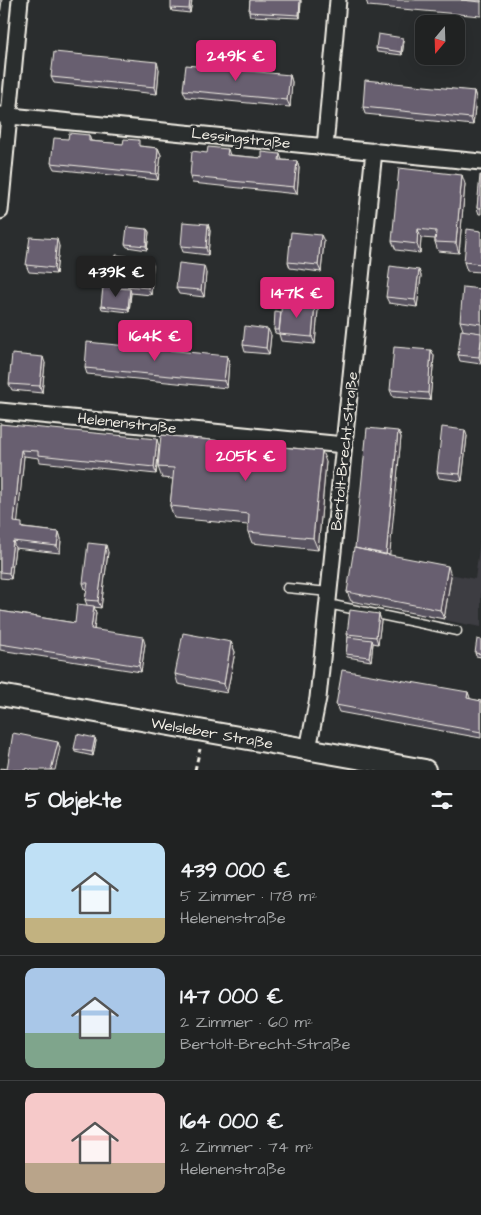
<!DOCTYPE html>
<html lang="de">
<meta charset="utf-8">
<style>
body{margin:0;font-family:"Architects Daughter",sans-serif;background:#282a2a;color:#f1f3f6;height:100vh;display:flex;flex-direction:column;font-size:19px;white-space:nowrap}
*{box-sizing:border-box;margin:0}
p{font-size:16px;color:#a2a4a5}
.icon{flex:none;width:28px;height:28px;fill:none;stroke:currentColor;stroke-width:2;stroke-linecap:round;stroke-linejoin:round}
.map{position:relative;height:770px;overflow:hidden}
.details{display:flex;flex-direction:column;background:#202222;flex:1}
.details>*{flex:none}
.needle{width:32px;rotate:199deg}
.controls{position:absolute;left:415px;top:15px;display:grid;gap:10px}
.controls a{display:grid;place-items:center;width:50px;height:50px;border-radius:10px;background:#202222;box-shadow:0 5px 20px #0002,0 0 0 1px #3d3f40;font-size:25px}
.price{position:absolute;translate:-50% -42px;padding:0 11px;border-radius:5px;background:#db2777;color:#fff;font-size:16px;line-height:32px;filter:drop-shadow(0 1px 2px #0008)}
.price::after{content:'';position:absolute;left:50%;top:30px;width:15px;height:11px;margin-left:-8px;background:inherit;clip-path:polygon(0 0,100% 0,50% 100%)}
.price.on{background:#222;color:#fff}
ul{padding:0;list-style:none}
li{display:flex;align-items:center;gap:15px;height:125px;padding:0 25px}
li+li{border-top:1px solid #3d3f40}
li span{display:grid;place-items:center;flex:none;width:140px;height:100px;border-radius:10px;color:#555}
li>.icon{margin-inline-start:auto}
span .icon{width:60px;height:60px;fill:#fffc;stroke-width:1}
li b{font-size:21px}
h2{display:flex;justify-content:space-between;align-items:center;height:60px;padding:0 25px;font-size:21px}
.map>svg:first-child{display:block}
</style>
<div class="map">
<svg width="481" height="770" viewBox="0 0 481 770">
<rect width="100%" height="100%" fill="#2a2d2e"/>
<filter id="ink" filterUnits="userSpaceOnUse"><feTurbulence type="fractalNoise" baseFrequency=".02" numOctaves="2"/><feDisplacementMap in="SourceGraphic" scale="10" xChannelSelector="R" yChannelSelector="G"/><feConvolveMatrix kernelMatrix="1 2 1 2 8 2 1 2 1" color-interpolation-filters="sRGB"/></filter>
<g filter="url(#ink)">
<path fill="#3d3c42" d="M 481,534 L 481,627 L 348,602 L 354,555 L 475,579 Z"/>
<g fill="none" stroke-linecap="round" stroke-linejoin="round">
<g stroke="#f4f1e8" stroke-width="11">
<path id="service" d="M 287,588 L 329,592
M 328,604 L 457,631"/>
</g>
<g stroke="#f4f1e8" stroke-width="19">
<path id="minor" d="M 0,115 L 481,162
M 325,147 L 338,0
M 0,211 L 20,0
M 0,411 L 344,445
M 308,749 L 318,698 L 374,151"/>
</g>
<g stroke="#f4f1e8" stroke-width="24">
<path id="tertiary" d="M 0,695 L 425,770"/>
</g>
<path stroke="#f4f1e8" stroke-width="3" stroke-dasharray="5 4" stroke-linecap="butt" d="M 195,770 L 200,749"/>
<use href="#service" stroke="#2a2d2e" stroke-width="8"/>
<use href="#minor" stroke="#2a2d2e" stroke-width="15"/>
<use href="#tertiary" stroke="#2a2d2e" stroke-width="20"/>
</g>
<path fill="#595260" stroke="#f4f1e8" d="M 192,0 L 190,13 L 172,11 L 171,8 Z
M 250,0 L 301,0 L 300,18 L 250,16 L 249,12 Z
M 366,0 L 481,0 L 481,16 L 368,6 Z
M 404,41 L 402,55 L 377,52 L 376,48 Z
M 159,69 L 157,94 L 54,83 L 51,77 Z
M 290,75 L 292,82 L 290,107 L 186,97 L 183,90 Z
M 474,91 L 476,98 L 473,125 L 365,114 L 363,107 Z
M 89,135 L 91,141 L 158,148 L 161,155 L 158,180 L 54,169 L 51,163 L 68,139 Z
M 228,149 L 230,155 L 262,158 L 280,154 L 282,160 L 297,161 L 299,168 L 297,194 L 192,183 L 190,177 L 207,153 Z
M 481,175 L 481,214 L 479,214 L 477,208 Z
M 465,184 L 459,253 L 438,251 L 435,242 L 435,239 L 421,238 L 420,253 L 396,250 L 392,241 Z
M 208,224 L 210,231 L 208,255 L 183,252 L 181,246 Z
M 147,229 L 149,232 L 147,250 L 127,247 L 125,244 Z
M 481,231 L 481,272 L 467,271 L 464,262 Z
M 324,241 L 321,272 L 290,268 L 288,262 Z
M 59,246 L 56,274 L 29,272 L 26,265 Z
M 153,265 L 151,295 L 131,293 L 129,312 L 102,309 L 101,306 L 114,288 L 113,285 Z
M 419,270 L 421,276 L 417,307 L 389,303 L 386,297 Z
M 206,273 L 204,297 L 179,294 L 176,288 Z
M 481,289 L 481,364 L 460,361 L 458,355 L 463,330 L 460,321 Z
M 315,304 L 318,310 L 315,344 L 281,341 L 279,334 L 275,333 L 274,330 L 281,312 Z
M 271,335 L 269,354 L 245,352 L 243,345 Z
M 431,350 L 434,356 L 430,400 L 393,397 L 390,390 Z
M 227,356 L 229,362 L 227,388 L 87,374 L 85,368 Z
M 45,363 L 42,393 L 12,390 L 9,384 Z
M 0,424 L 159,446 L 156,474 L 40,462 L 39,458 L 24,456 L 17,523 L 24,528 L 59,532 L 61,539 L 60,553 L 15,548 L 11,579 L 0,578 Z
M 398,431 L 401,437 L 389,555 L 451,576 L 444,619 L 351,601 L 347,592 Z
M 467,436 L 462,481 L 439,478 L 437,472 Z
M 326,462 L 318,550 L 252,543 L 248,532 L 248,525 L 174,518 L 170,506 L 173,479 L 162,478 L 158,467 Z
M 108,552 L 101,608 L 94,607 L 96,613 L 94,630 L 145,644 L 141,672 L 0,650 L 0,611 L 75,623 L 87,605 L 85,600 L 87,589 L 85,589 L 83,583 Z
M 379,614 L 381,621 L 378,644 L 373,643 L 371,661 L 347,657 L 346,654 L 348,637 L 347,634 Z
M 481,640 L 481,657 L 476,656 L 475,653 Z
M 231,642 L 235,652 L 227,693 L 178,684 L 175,674 Z
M 468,692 L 470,699 L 481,701 L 481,738 L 339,712 L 336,705 Z
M 95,738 L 96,741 L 93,756 L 75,752 L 74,749 Z"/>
<path fill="#49424e" stroke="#f4f1e8" d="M 0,0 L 2,0 L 0,16 Z
M 190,0 L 192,0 L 190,13 L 189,9 Z
M 300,0 L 301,0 L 300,18 L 299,15 Z
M 403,38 L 404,41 L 402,55 L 401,52 Z
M 157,62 L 159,69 L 157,94 L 155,87 Z
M 290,75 L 292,82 L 290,107 L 287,100 Z
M 474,91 L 476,98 L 473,125 L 471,118 Z
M 158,148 L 161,155 L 158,180 L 156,174 Z
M 297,161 L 299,168 L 297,194 L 294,187 Z
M 462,175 L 465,184 L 459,253 L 456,243 Z
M 208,224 L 210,231 L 208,255 L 206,248 Z
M 147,229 L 149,232 L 147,250 L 146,246 Z
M 418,229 L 421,238 L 420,253 L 417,244 Z
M 321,235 L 324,241 L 321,272 L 318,265 Z
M 57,239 L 59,246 L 56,274 L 54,268 Z
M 151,259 L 153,265 L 151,295 L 148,288 Z
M 204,266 L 206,273 L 204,297 L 201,290 Z
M 419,270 L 421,276 L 417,307 L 415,300 Z
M 130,289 L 131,293 L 129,312 L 128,309 Z
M 315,304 L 318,310 L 315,344 L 312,337 Z
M 268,329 L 271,335 L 269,354 L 266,348 Z
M 481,340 L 481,363 L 479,357 Z
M 431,350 L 434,356 L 430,400 L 428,393 Z
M 227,356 L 229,362 L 227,388 L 224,381 Z
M 43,357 L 45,363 L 42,393 L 40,386 Z
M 465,430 L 467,436 L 462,481 L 460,474 Z
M 398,431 L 401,437 L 389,563 L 386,557 Z
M 157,439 L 159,446 L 156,474 L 154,467 Z
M 21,450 L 24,456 L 17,529 L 14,522 Z
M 322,451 L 326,462 L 318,550 L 313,538 Z
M 59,532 L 61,539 L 60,553 L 57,546 Z
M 13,541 L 15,548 L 11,579 L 9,573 Z
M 106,545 L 108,552 L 101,608 L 98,601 Z
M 448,566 L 451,576 L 444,619 L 440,610 Z
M 94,606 L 96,613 L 93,636 L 91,629 Z
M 379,614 L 381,621 L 378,644 L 376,637 Z
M 143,637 L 145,644 L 141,672 L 139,666 Z
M 372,640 L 373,643 L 371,661 L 369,657 Z
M 231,642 L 235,652 L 227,693 L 224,684 Z
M 468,692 L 470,698 L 469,705 L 467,698 Z
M 95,738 L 96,741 L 93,756 L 92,752 Z
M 58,742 L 60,748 L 55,770 L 51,770 Z"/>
<path fill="#685f70" stroke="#f4f1e8" d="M 171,0 L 190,0 L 189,9 L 171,8 Z
M 250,0 L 300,0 L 299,15 L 249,12 Z
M 461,0 L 481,0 L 481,2 Z
M 378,34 L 403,38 L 401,52 L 376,48 Z
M 54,52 L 157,62 L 155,87 L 51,77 Z
M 186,65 L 290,75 L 287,100 L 183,90 Z
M 365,80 L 474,91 L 471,118 L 363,107 Z
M 69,133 L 89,135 L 89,141 L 123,144 L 124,139 L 139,140 L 139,146 L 158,148 L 156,174 L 51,163 L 54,138 L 68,139 Z
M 208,147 L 228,149 L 227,155 L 262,158 L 262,152 L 280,154 L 279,160 L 297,161 L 294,187 L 190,177 L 192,151 L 207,153 Z
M 399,168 L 462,175 L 456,243 L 435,242 L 436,231 L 418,229 L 417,244 L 392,241 Z
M 480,175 L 481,175 L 481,208 L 477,208 Z
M 183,222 L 208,224 L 206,248 L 181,246 Z
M 127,227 L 147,229 L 146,246 L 125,244 Z
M 467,229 L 481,231 L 481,264 L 464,262 Z
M 291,232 L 321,235 L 318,265 L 288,262 Z
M 30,237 L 57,239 L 54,268 L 26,265 Z
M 116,255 L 151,259 L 148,288 L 113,285 Z
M 179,263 L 204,266 L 201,290 L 176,288 Z
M 390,266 L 419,270 L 415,300 L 386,297 Z
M 103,287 L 130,289 L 128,309 L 101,306 Z
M 463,287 L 481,289 L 481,324 L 460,321 Z
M 282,301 L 315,304 L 312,337 L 279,334 Z
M 275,311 L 281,312 L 279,330 L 274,330 Z
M 245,326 L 268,329 L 266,348 L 243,345 Z
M 461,330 L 481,333 L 481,340 L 479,357 L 458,355 Z
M 87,342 L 227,356 L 224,381 L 85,368 Z
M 394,347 L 431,350 L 428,393 L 390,390 Z
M 12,354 L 43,357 L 40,386 L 9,384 Z
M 0,424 L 157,439 L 154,467 L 38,455 L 38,451 L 21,450 L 14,522 L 22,523 L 22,528 L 59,532 L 57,546 L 13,541 L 9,573 L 0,572 Z
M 442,427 L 465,430 L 460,474 L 437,472 Z
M 367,428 L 398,431 L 386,555 L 355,548 Z
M 161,435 L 322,451 L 313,538 L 248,532 L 249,514 L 170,506 L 174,468 L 158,467 Z
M 88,543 L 106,545 L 98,601 L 85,600 L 88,583 L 83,583 Z
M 354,548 L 448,566 L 440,610 L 347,592 Z
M 77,604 L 94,606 L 91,629 L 143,637 L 139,666 L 0,644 L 0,611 L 75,623 Z
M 350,610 L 379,614 L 376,637 L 347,634 Z
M 183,633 L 231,642 L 224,684 L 175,674 Z
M 348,637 L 372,640 L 369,657 L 346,654 Z
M 477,639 L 481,640 L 481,654 L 475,653 Z
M 342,670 L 468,692 L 467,698 L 481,701 L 481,732 L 336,705 Z
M 13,733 L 58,742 L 51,770 L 33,770 L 26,768 L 25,770 L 0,770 L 0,768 L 7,769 Z
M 77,734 L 95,738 L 92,752 L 74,749 Z"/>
</g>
<g text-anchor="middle" stroke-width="5" stroke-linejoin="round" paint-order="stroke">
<g font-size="15" fill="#f4f1e8" stroke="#2a2d2e">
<text transform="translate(241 138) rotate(6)" y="5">Lessingstraße</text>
<text transform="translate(127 423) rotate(6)" y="5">Helenenstraße</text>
<text transform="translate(344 451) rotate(-84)" y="5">Bertolt-Brecht-Straße</text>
<text transform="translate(212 733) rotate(10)" y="5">Welsleber Straße</text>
</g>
</g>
</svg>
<div class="controls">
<a><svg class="needle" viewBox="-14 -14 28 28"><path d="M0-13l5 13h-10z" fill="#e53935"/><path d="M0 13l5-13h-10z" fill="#a2a4a5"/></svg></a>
</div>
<b class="price" style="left:236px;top:82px">249K €</b>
<b class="price on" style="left:116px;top:298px">439K €</b>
<b class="price" style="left:297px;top:319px">147K €</b>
<b class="price" style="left:155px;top:362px">164K €</b>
<b class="price" style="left:246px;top:482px">205K €</b>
</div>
<section class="details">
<h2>5 Objekte<svg class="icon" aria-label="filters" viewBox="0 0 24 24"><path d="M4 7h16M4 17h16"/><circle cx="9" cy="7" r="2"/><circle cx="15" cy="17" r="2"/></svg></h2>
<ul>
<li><span style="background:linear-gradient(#bfe0f5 75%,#c2b280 0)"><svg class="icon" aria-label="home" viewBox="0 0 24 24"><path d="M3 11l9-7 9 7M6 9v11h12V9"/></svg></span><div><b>439 000 €</b><p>5 Zimmer · 178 m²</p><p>Helenenstraße</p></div></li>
<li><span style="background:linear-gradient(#a9c7e8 65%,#7fa58c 0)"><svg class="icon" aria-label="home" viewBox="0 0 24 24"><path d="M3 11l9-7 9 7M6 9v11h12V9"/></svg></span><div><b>147 000 €</b><p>2 Zimmer · 60 m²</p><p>Bertolt-Brecht-Straße</p></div></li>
<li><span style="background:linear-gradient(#f6c9c9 70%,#b9a48a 0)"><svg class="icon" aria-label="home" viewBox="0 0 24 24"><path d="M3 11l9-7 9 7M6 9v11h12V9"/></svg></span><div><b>164 000 €</b><p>2 Zimmer · 74 m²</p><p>Helenenstraße</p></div></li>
</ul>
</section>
